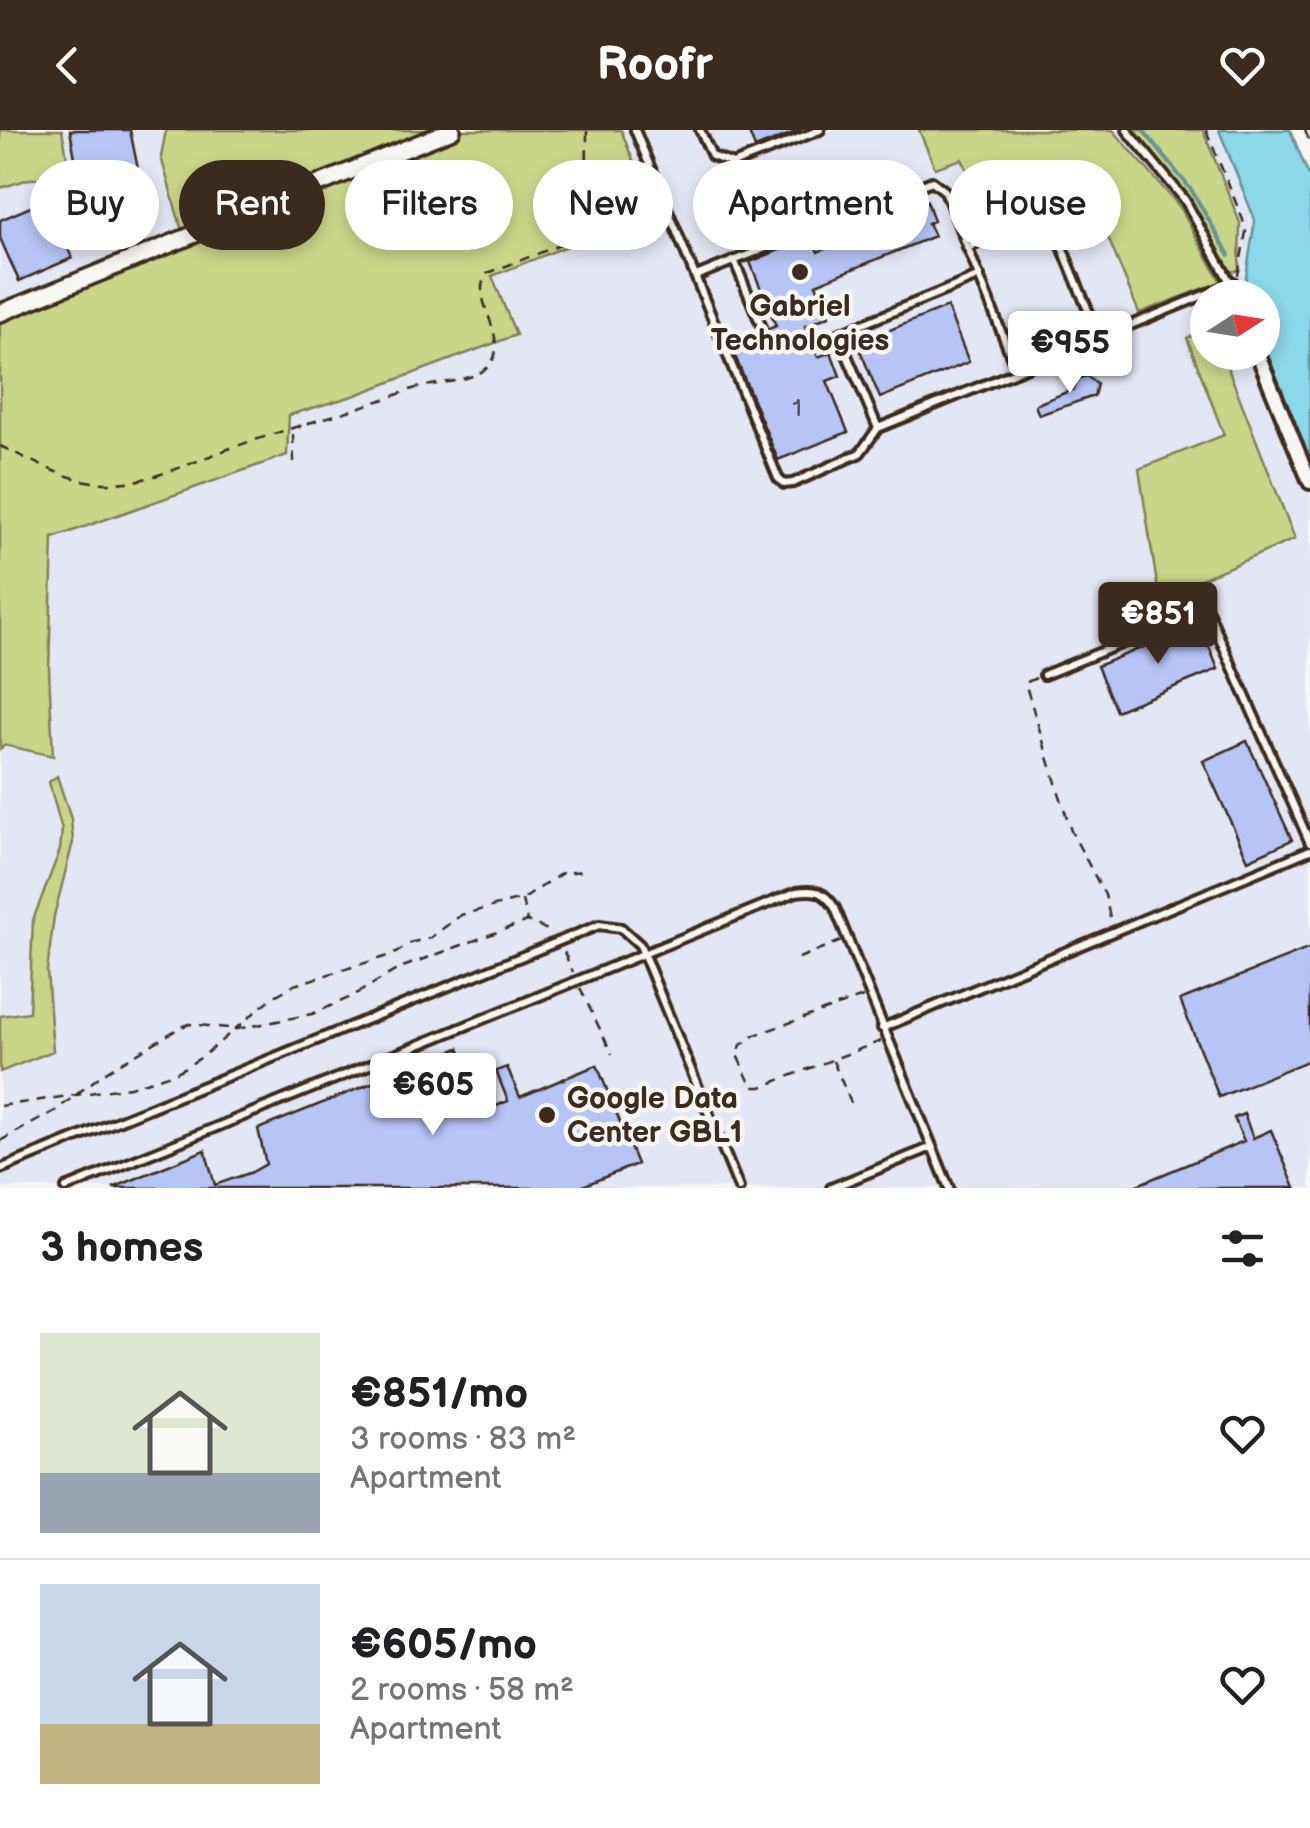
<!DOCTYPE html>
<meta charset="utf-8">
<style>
body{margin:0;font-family:"Balsamiq Sans",sans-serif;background:#f2f2f2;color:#202124;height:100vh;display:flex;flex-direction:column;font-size:38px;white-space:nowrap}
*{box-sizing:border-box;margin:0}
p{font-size:32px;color:#757577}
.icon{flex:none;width:55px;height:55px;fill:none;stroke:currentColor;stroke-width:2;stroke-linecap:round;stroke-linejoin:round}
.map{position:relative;height:1058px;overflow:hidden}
.details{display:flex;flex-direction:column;background:#fff;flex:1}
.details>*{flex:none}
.hud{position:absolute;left:30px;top:30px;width:1250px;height:90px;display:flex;gap:20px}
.needle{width:65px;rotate:78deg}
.controls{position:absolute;left:1190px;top:150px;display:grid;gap:20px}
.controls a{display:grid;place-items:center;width:90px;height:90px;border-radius:50%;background:#fff;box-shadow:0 5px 15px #0003;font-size:50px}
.price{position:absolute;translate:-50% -85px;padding:0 22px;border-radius:10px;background:#fff;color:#222;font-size:32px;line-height:65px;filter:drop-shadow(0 2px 5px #0008)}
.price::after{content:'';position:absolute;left:50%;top:60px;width:30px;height:22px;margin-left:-15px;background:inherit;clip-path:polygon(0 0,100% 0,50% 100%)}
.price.on{background:#3b2a1e;color:#fff}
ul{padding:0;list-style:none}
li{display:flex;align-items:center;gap:30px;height:250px;padding:0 40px}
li+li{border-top:2px solid #e0e0e0}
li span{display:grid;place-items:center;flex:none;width:280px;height:200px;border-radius:0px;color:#555}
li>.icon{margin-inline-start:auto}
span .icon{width:120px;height:120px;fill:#fffc;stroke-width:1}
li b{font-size:42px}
h2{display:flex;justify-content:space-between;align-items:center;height:120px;padding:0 40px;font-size:42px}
.pill{padding:0 35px;border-radius:45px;background:#fff;box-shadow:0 5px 15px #0003;font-size:35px;line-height:90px}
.pill.on{background:#3b2a1e;color:#fff}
header{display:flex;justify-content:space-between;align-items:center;height:130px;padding:0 40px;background:#3b2a1e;color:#fff;font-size:45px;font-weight:600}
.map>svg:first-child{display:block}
</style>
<header><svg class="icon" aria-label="back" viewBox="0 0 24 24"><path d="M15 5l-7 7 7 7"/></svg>Roofr<svg class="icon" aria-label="heart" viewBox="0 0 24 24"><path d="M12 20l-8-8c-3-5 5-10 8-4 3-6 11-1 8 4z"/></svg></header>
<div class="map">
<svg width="1310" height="1058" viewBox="0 0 1310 1058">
<rect width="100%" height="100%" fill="#f6f6f2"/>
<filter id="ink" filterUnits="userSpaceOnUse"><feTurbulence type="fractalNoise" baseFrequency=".01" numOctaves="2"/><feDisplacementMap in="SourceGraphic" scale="20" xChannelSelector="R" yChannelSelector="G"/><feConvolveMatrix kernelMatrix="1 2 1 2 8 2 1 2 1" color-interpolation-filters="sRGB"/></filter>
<g filter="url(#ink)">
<path fill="#e3e7f3" d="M 0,0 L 1219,0 L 1255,90 L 1246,167 L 1208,168 L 1208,222 L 1262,222 L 1263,218 L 1310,335 L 1310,1058 L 0,1058 Z"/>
<path fill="#c9d689" stroke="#828054" stroke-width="2.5" d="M 0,0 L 62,0 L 71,48 L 29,49 L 0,58 Z
M 166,0 L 434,0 L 330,55 L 464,0 L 621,0 L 653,82 L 492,146 L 516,205 L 353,266 L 289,285 L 287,325 L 53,408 L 49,540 L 53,626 L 4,615 L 0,619 L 0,183 L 184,108 L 161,27 Z
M 919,0 L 1113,0 L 1179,76 L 1221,152 L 1139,183 L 1084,49 L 990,86 L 962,29 L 935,38 Z
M 1133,0 L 1203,0 L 1240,93 L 1239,140 L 1231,142 L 1195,76 Z
M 1207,200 L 1208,222 L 1222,223 L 1295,409 L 1159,467 L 1139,339 L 1224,305 L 1187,208 Z
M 57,646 L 71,689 L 73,712 L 54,786 L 47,841 L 53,921 L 0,942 L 0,886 L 29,882 L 33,790 L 60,720 L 62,700 L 49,652 Z"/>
<path fill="#8ad8e8" stroke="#6a9297" stroke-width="2.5" d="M 1219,0 L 1290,0 L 1310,48 L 1310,330 L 1263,213 L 1262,168 L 1243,166 L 1255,90 Z"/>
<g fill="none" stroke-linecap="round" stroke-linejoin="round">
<path stroke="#6a9297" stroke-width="4" d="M 1143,0 L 1192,61 L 1229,125"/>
</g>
<path fill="#b6c5f6" stroke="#3b2a1e" stroke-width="2.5" d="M 70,0 L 130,0 L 138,39 L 79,51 Z
M 748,0 L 801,0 L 755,18 Z
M 831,33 L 839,38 L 841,51 L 854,46 L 859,60 L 843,67 L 844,75 L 840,68 L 829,72 L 823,58 L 831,55 L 823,40 Z
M 47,70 L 72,128 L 19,151 L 0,108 L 0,90 Z
M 927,71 L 934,91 L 928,93 L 934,106 L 816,154 L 829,186 L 805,196 L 818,227 L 831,222 L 840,246 L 827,251 L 848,302 L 778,330 L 730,214 L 776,196 L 750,132 L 799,112 L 801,116 L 813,111 L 818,122 L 916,82 L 914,76 Z
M 947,177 L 969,232 L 880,268 L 857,213 Z
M 1087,246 L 1097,254 L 1094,266 L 1039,285 L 1035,275 L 1074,259 L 1079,248 Z
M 1200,494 L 1218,539 L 1116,581 L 1097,536 Z
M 1247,611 L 1292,710 L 1248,730 L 1203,631 Z
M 1310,818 L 1310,930 L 1219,967 L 1180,870 Z
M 459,918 L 482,982 L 508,971 L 496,941 L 507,937 L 520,967 L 597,935 L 637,1034 L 578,1058 L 113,1058 L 205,1020 L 215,1055 L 252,1042 L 266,1034 L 258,999 Z
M 1244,984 L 1253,1008 L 1271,1000 L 1295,1058 L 1130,1058 L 1244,1011 L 1234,988 Z"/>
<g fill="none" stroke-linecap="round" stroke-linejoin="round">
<g stroke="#3b2a1e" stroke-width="14">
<path id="service" d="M 635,0 L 778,348 L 784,354 L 793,353 L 860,323 L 878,298
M 700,0 L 712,26 L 733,34 L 820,0
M 967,118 L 1038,87 L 1053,95 L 1099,207
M 734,130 L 761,195
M 696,146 L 932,51 L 945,61 L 1017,241
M 980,146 L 838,204 L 878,298 L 1231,154 L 1185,70 L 1127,0
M 1044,545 L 1207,479 L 1310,713
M 882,898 L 1310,720
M 0,1039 L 599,795 L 621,798 L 640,815 L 739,1058
M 66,1058 L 796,762 C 816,759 824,761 835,778 L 949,1058
M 831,1058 L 932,1017"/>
</g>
<g stroke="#3b2a1e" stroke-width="20">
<path id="minor" d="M 1231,154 L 1236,168
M 1257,222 L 1310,352"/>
</g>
<g stroke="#3b2a1e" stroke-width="22">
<path id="tertiary" d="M 0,183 L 452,0"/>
</g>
<path stroke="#3b2a1e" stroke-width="2.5" stroke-dasharray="10 8" stroke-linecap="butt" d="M 1206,0 L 1243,90 L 1246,102 L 1238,145
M 1305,0 L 1310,14
M 0,316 C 36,332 72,355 114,353 C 155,352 198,329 237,316 C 295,296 353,281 410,260 C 432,252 473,253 489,236 C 513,209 466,166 488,143 L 578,108 L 586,99 L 587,0
M 294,332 L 293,305 L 301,295
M 1036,548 L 1025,553 L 1071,701 L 1105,765 L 1111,792
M 522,770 L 527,791
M 564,822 L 573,842
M 799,828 L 841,811
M 580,858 L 612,924
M 863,867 L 755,905 L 741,915 L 737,925 L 752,957 L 761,957 L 881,911
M 833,931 L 851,973
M 0,976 L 130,957 L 177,942 L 202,927 L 273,867 L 294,855 L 394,824 L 413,812 L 430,808 L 461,785 L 525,768 L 562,743 L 583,741
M 0,1011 L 55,981 L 104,943 L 181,897 L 190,894 L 237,899 L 312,884 L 351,867 L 400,838 L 527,791 L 552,802"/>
<use href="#service" stroke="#f6f6f2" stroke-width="6"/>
<use href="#minor" stroke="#f6f6f2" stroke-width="12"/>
<use href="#tertiary" stroke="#f6f6f2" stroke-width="15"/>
</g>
</g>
<g fill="#3b2a1e" stroke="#f6f6f2" stroke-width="4">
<circle cx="800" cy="142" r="10"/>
<circle cx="547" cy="985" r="10"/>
</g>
<g text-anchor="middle" stroke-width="9" stroke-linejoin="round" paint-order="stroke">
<g font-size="25" fill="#5a5154">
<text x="797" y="286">1</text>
</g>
<g font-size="30" font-weight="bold" fill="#3b2a1e" stroke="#f6f6f2">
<text x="800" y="186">Gabriel<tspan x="800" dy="34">Technologies</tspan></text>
<text x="567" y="978" text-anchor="start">Google Data<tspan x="567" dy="34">Center GBL1</tspan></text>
</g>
</g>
</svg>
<div class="controls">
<a><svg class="needle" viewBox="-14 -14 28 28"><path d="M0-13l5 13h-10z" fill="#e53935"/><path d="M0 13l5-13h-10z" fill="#757577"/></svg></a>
</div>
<b class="price" style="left:1070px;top:266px">€955</b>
<b class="price on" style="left:1158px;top:537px">€851</b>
<b class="price" style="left:433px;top:1008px">€605</b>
<div class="hud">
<a class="pill">Buy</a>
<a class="pill on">Rent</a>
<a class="pill">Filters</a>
<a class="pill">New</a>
<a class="pill">Apartment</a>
<a class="pill">House</a>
</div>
</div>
<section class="details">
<h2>3 homes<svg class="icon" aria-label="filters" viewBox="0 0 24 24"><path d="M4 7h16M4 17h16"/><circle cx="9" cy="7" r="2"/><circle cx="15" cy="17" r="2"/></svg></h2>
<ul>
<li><span style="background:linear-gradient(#dfe7d0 70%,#9aa5b1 0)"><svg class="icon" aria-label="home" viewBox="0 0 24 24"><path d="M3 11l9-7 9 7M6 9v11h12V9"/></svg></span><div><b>€851/mo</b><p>3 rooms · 83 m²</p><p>Apartment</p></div><svg class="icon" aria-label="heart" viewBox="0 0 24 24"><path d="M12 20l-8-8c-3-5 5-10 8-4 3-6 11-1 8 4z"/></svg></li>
<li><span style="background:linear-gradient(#c9d6e8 70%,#c2b280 0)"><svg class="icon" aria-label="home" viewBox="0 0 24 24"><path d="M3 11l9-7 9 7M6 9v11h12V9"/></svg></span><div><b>€605/mo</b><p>2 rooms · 58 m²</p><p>Apartment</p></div><svg class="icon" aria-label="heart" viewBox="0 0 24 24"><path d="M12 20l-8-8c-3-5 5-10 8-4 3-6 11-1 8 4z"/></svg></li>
</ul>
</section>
